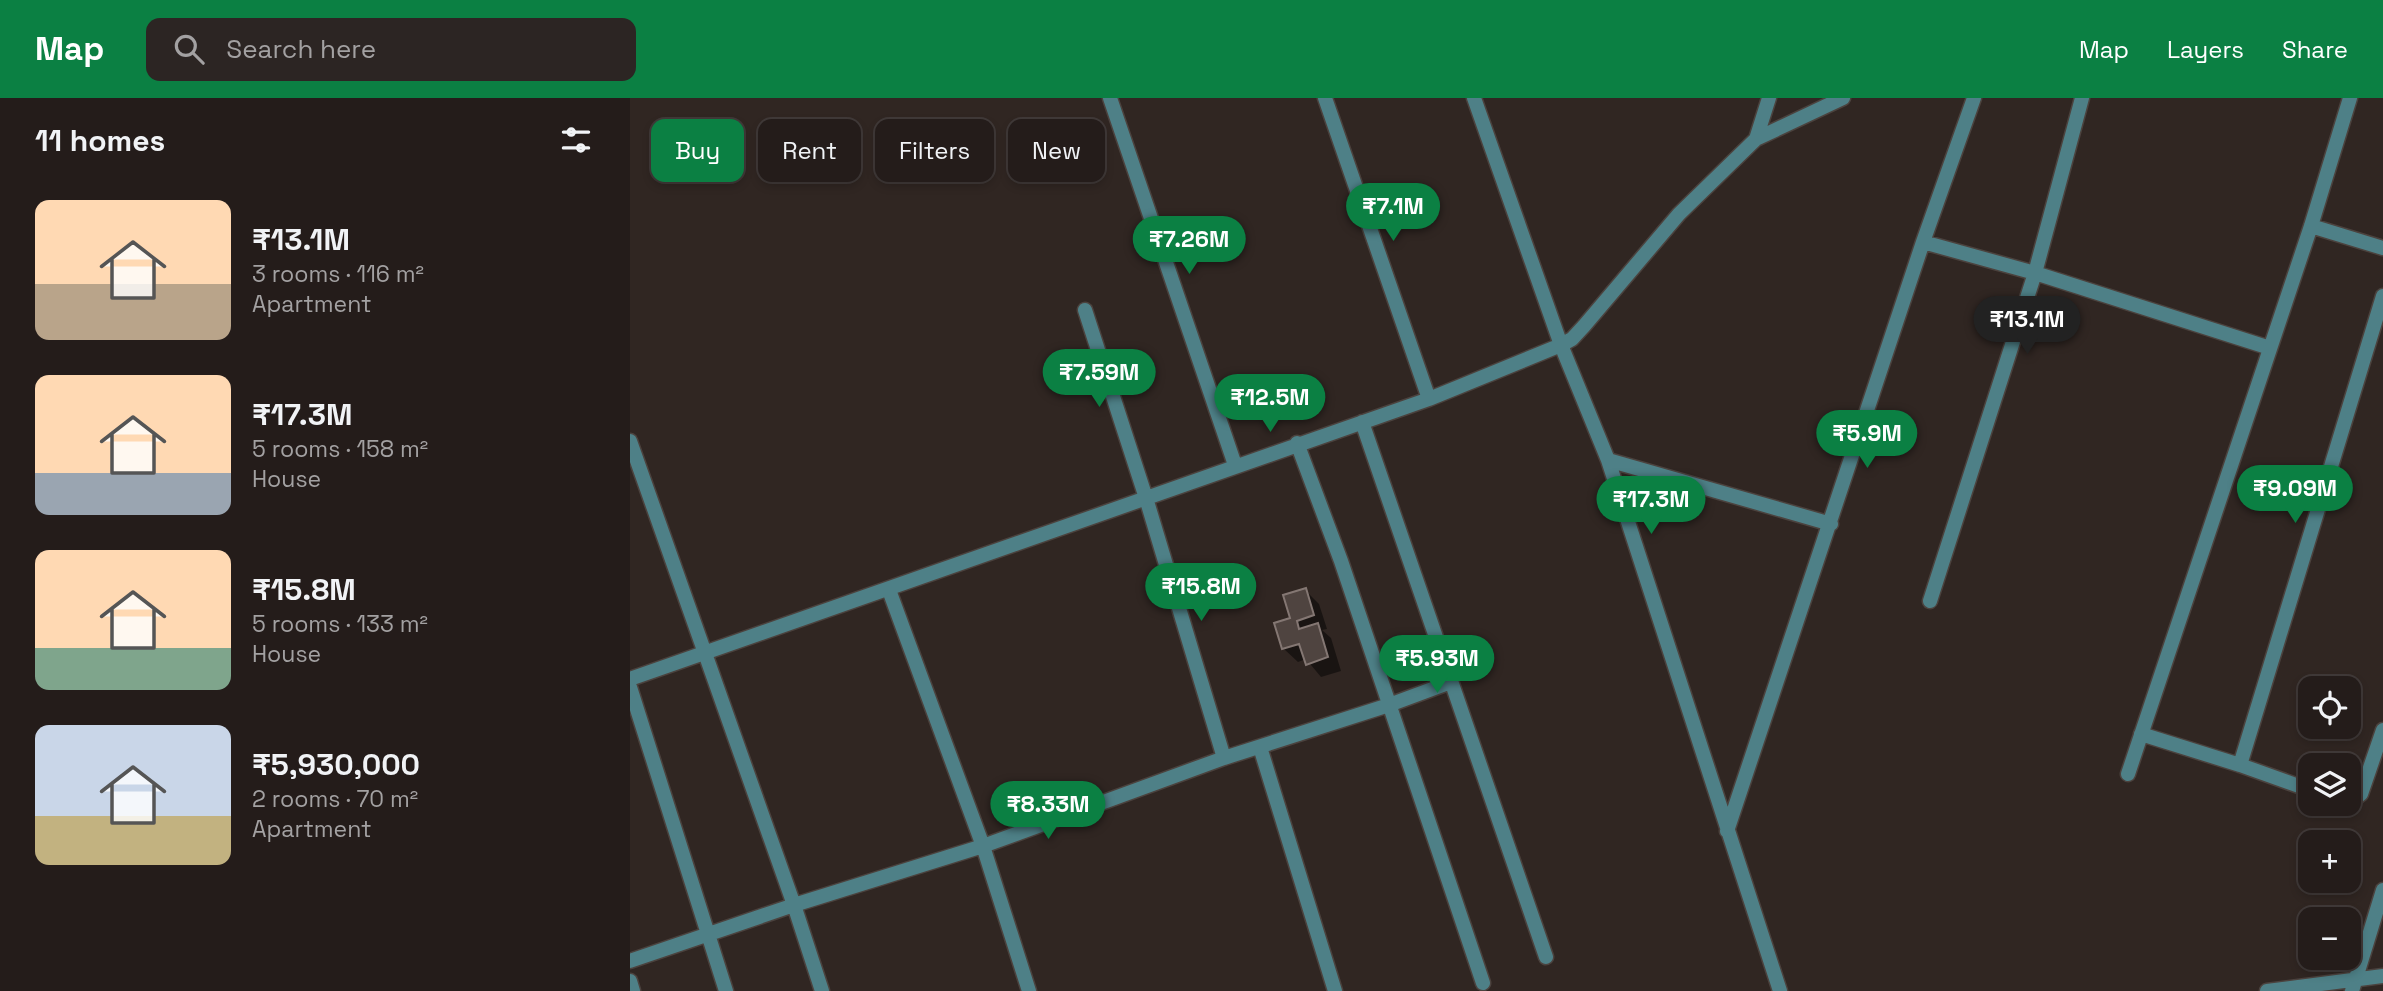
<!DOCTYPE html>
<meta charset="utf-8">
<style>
body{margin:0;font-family:"Space Grotesk",sans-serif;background:#2c2523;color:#f1f3f6;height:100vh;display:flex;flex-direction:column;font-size:26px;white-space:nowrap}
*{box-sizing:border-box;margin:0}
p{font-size:23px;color:#a3a1a2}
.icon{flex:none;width:38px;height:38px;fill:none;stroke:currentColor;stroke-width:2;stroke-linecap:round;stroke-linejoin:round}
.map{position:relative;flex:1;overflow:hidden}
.details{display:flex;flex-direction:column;background:#241c1a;width:630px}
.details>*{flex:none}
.top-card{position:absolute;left:21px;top:21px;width:665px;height:63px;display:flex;gap:14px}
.controls{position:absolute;left:1668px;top:578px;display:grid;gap:14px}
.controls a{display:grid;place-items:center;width:63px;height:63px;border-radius:14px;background:#241c1a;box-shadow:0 4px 10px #0003,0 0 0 2px #413a39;font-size:35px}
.price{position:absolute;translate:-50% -60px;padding:0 16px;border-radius:24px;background:#0b8043;color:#fff;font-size:23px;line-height:46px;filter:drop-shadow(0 2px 4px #0008)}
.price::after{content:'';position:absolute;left:50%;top:42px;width:21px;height:16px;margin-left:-10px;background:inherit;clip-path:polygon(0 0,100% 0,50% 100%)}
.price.active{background:#222;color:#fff}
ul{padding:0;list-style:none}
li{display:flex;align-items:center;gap:21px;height:175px;padding:0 35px}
li span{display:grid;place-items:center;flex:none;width:196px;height:140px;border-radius:14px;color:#555}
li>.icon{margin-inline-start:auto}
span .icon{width:84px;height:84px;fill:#fffc;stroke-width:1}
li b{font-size:30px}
h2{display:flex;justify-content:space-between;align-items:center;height:84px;padding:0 35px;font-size:30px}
.pill{padding:0 24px;border-radius:14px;background:#241c1a;box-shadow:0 4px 10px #0003,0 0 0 2px #413a39;font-size:24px;line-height:63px}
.pill.active{background:#0b8043;color:#fff}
header{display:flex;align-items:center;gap:42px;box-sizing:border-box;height:98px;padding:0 35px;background:#0b8043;color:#fff}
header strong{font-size:33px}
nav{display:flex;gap:38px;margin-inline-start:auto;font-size:24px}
.search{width:490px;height:63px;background:#2c2523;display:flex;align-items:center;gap:18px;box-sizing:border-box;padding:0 24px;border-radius:14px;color:#a3a1a2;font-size:26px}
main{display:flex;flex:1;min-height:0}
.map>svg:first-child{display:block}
</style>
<header>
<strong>Map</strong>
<div class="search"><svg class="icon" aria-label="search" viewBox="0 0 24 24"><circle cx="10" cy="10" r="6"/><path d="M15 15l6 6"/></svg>Search here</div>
<nav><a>Map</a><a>Layers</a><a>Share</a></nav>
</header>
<main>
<section class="details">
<h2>11 homes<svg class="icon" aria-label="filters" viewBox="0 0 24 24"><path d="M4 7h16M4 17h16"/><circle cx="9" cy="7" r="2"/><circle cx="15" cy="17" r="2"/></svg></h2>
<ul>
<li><span style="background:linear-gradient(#ffd9b3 60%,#b9a48a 0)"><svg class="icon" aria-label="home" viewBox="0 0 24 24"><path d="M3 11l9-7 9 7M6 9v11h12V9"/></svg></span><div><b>₹13.1M</b><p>3 rooms · 116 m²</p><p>Apartment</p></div></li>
<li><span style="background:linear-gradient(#ffd9b3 70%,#9aa5b1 0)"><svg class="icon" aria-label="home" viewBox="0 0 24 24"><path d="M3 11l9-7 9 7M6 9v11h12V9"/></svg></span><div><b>₹17.3M</b><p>5 rooms · 158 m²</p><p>House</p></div></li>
<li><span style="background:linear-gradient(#ffd9b3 70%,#7fa58c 0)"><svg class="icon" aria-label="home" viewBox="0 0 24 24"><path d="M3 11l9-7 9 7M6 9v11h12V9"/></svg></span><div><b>₹15.8M</b><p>5 rooms · 133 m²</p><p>House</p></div></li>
<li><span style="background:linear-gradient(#c9d6e8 65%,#c2b280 0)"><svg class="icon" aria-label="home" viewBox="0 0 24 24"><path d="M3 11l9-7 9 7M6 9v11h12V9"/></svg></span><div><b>₹5,930,000</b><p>2 rooms · 70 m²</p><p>Apartment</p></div></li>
</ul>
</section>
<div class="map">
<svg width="1753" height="893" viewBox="0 0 1753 893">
<rect width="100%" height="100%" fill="#302622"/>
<path fill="#0007" d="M 675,492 L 689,506 L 697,531 L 692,532 L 701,540 L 711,573 L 691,579 L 676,561 L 668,564 L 654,551 L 646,526 L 662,521 Z"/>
<path fill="#4f4440" stroke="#847773" stroke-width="2" d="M 676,490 L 684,517 L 667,523 L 669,531 L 688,525 L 698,559 L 676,567 L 669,546 L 652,551 L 644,525 L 660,520 L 653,497 Z"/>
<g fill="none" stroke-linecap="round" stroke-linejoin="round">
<g stroke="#4b423e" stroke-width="17">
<path id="minor" d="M 480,0 L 605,367
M 695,0 L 799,301
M 844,0 L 931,247 L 978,362 L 1150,893
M 1126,41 L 1139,0
M 1681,128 L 1753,150
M 1293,144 L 1405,175 L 1640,250
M 455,212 L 516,400 L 594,660
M 732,324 L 916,859
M 0,343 L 164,807 L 192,893
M 667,345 L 711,463 L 853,885
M 978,362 L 1201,426
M 259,492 L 353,748 L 399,893
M 1300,503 L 1405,175 L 1452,0
M 0,581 L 799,301 L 931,247 L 942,241 L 954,228 L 1049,116 L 1126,41 L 1213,0
M 0,589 L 96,893
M 1511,636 L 1610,667 L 1680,692
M 630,649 L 705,893
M 1610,667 L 1753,198
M 1498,676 L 1681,128 L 1720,0
M 1718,703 L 1723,702 L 1731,696 L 1753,632
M 1097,733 L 1293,144 L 1344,0
M 0,863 L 164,807 L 353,748 L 594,660 L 759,607 L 821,584
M 0,883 L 3,893
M 1637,893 L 1753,878
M 1722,893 L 1753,792"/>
</g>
<use href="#minor" stroke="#4e8087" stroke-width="14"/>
</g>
</svg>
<div class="controls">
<a><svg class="icon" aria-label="locate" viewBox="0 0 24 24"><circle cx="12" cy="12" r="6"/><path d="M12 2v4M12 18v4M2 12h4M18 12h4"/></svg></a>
<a><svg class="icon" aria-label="layers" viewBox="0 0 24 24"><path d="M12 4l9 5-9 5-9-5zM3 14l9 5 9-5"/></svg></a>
<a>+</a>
<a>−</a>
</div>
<b class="price" style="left:763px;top:145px">₹7.1M</b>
<b class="price" style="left:559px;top:178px">₹7.26M</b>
<b class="price active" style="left:1397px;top:258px">₹13.1M</b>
<b class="price" style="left:469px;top:311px">₹7.59M</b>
<b class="price" style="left:640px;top:336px">₹12.5M</b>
<b class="price" style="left:1237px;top:372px">₹5.9M</b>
<b class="price" style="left:1665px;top:427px">₹9.09M</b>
<b class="price" style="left:1021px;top:438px">₹17.3M</b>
<b class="price" style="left:571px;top:525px">₹15.8M</b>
<b class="price" style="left:807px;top:597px">₹5.93M</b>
<b class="price" style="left:418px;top:743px">₹8.33M</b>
<div class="top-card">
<a class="pill active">Buy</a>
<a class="pill">Rent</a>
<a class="pill">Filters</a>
<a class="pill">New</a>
</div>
</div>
</main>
